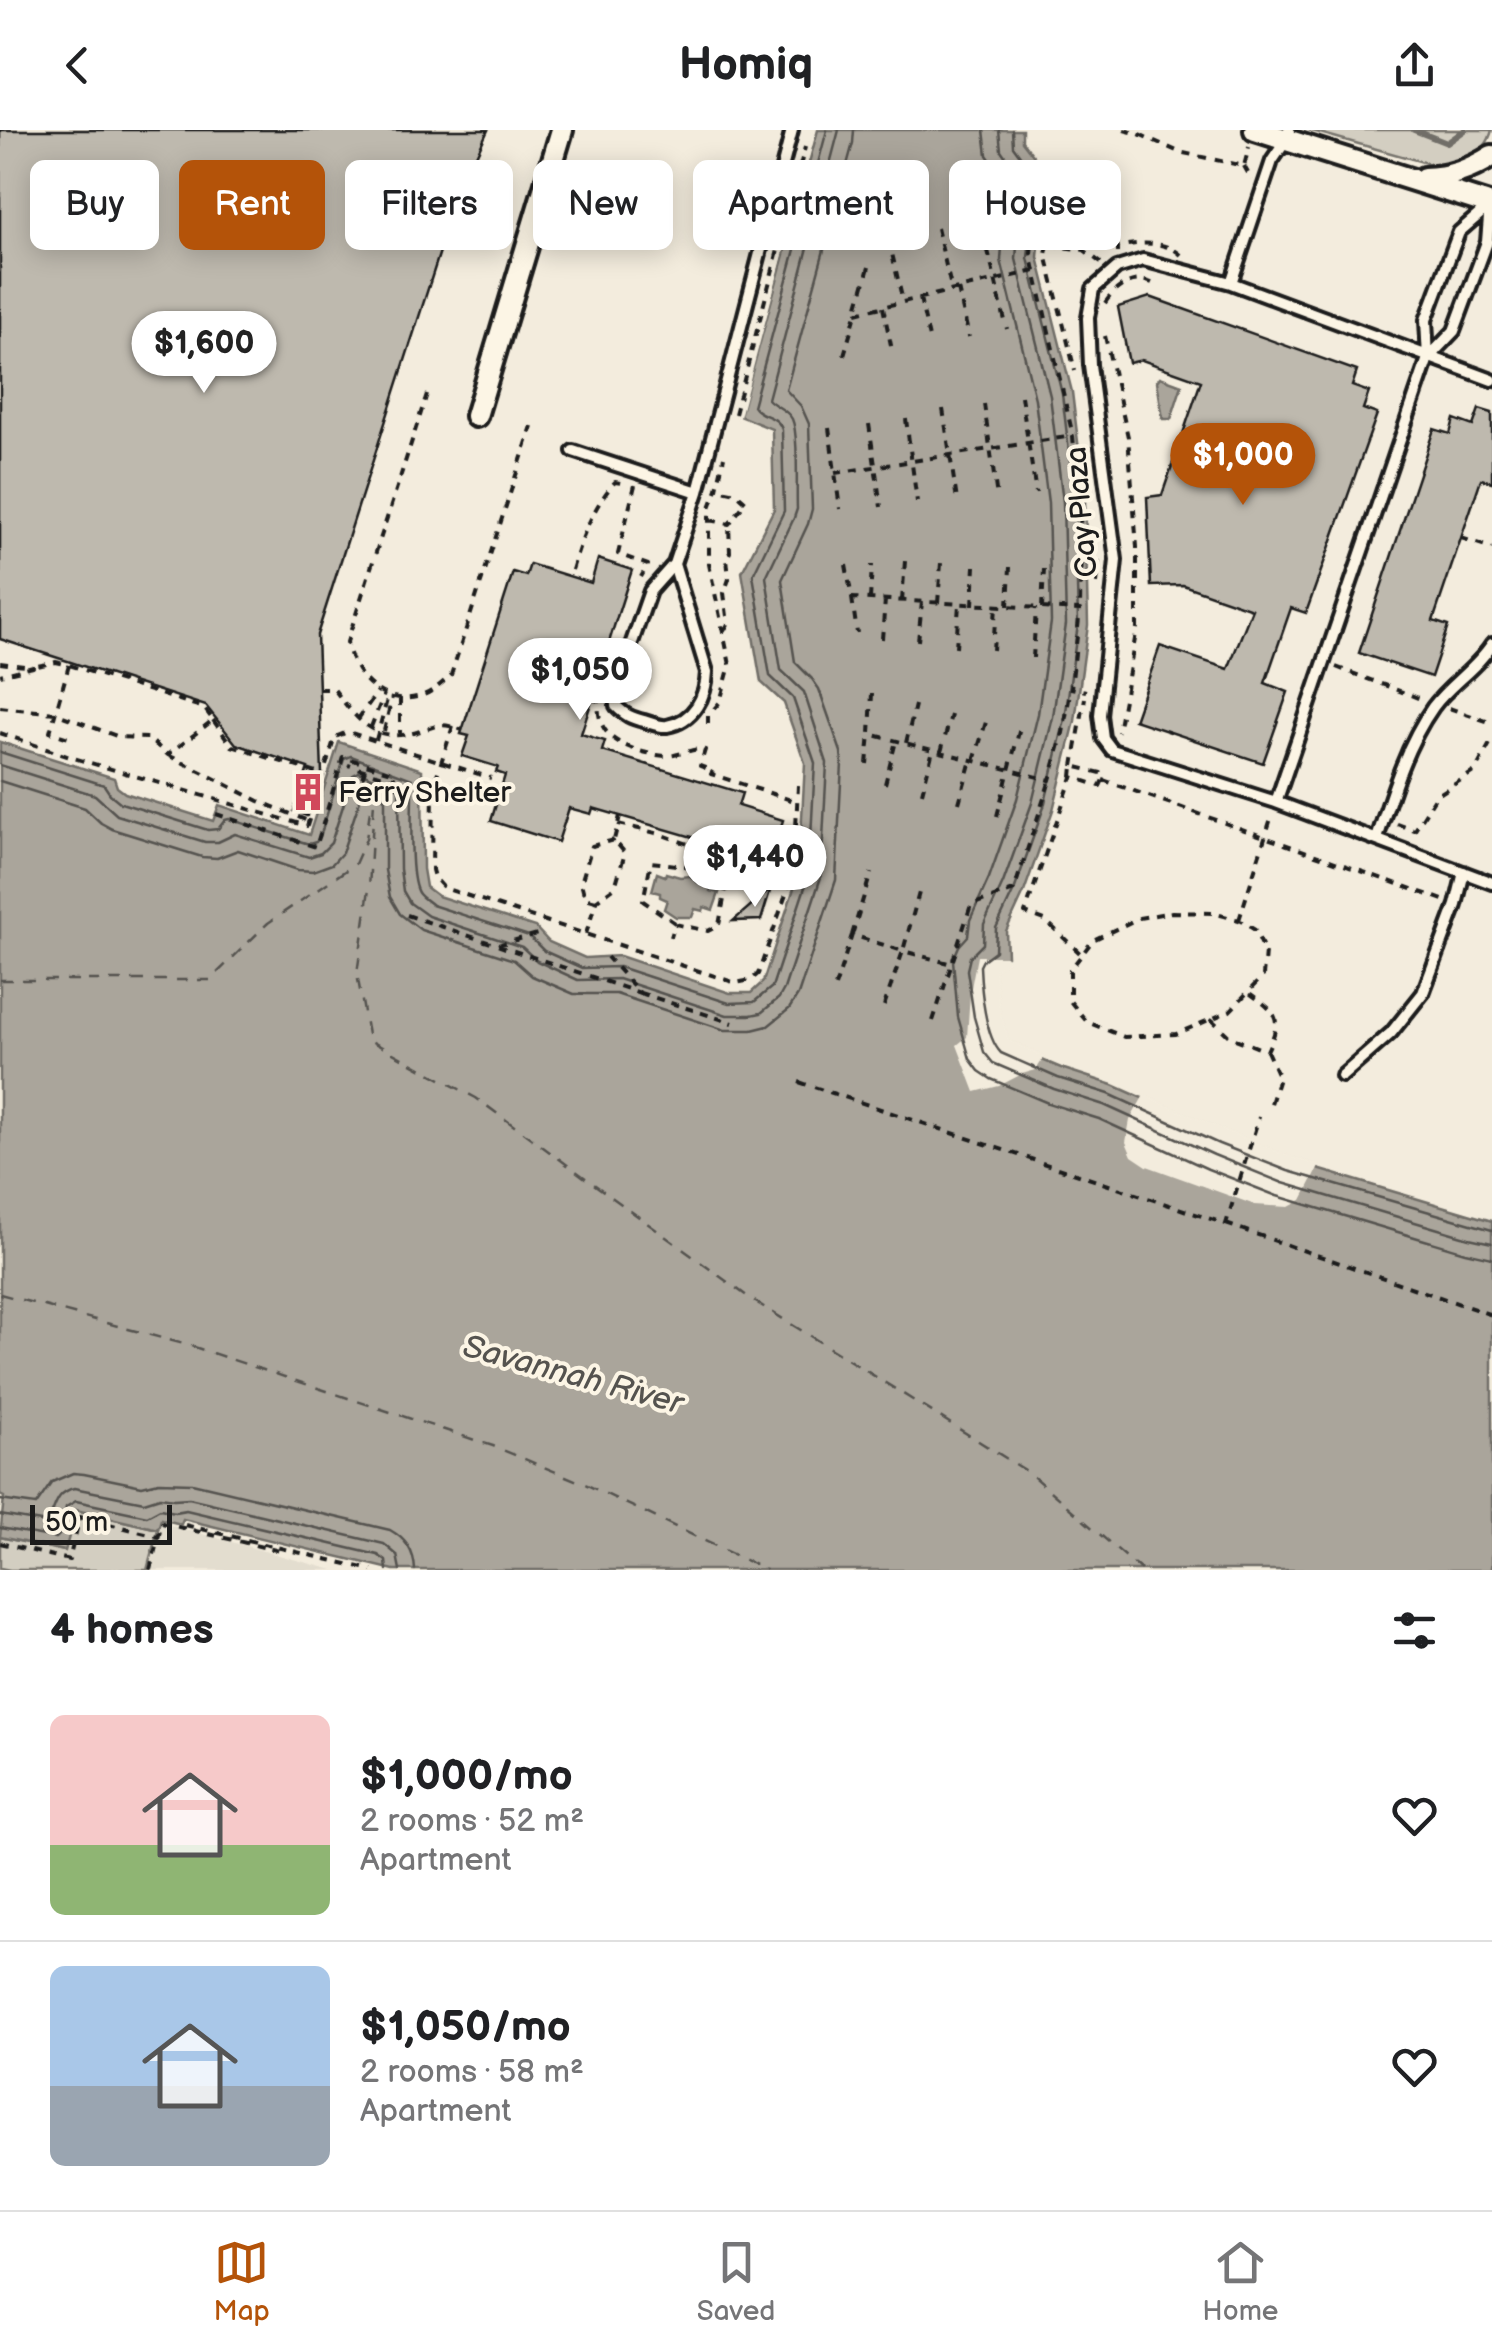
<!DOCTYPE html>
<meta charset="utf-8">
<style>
body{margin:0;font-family:"Balsamiq Sans",sans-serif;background:#f6f6f6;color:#202124;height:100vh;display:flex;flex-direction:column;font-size:38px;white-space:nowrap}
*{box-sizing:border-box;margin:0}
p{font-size:32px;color:#757577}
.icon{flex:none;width:55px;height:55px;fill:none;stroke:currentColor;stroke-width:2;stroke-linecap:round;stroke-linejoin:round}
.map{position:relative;height:1440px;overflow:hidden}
.side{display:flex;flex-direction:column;background:#fff;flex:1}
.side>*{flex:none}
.guide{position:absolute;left:30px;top:30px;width:1432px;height:90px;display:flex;gap:20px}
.scale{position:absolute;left:30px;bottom:25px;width:142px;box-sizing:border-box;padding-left:10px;border:5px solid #1c1c1c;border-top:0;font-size:28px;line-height:35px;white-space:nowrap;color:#1c1c1c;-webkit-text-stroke:8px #fcf5e5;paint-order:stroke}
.price{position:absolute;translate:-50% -85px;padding:0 22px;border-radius:35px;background:#fff;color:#222;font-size:32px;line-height:65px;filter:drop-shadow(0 2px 5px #0008)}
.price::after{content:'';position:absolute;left:50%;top:60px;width:30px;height:22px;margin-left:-15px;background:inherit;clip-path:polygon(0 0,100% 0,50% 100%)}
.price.active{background:#b45309;color:#fff}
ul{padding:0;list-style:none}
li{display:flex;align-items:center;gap:30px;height:250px;padding:0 50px}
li+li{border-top:2px solid #e0e0e0}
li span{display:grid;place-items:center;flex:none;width:280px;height:200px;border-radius:15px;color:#555}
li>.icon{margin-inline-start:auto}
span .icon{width:120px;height:120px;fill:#fffc;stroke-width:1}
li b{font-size:42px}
h2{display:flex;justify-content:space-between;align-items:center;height:120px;padding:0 50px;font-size:42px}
.tag{padding:0 35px;border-radius:15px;background:#fff;box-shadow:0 5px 25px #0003;font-size:35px;line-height:90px}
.tag.active{background:#b45309;color:#fff}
header{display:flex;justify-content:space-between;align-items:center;height:130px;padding:0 50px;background:#fff;font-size:45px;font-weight:700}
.tabs{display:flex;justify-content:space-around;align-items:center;height:140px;border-top:2px solid #e0e0e0;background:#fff;font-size:28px;color:#757577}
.tabs a{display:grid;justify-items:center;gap:5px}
.tabs .active{color:#b45309}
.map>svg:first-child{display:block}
</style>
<header><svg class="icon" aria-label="back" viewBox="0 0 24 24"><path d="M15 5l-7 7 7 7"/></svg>Homiq<svg class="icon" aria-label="share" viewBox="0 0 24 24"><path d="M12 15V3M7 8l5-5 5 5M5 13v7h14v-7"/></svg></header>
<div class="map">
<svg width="1492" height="1440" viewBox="0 0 1492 1440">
<rect width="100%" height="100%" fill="#f3ecdd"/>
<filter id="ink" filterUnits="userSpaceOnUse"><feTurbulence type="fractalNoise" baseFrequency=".01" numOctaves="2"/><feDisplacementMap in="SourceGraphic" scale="20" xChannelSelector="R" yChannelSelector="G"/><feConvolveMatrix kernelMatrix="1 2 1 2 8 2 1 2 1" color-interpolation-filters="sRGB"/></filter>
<g filter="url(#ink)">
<path fill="#e3ddcf" d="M 80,1387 L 158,1406 L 162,1393 L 333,1440 L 0,1440 L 0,1407 L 65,1421 Z"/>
<path fill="#d3cec1" stroke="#78756e" stroke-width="2.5" d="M 1309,0 L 1492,0 C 1485,28 1456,36 1430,34 Z
M 76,1380 L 158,1399 L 147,1440 L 10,1440 L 0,1438 L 0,1407 L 64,1421 Z"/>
<path fill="#aaa59b" stroke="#716e68" stroke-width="2.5" d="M 818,0 L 1022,0 L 1022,11 L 1046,42 L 1038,127 L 1072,262 L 1085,370 L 1088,495 L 1075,591 L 1053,680 L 1024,762 L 1006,801 L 1007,826 L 990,837 L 1004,914 L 1061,938 L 1113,955 L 1223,1004 L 1291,1031 L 1492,1091 L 1492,1440 L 394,1440 L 183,1389 L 181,1394 L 161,1389 L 158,1399 L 76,1380 L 65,1421 L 0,1407 L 4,1367 L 0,1365 L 0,612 L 114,648 L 117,657 L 125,663 L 213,691 L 219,675 L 309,705 L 339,612 L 422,640 L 423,739 L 426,757 L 438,766 L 535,797 L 549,812 L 585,828 L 620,826 L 730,863 L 751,863 L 763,852 L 799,743 L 805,633 L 784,573 L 761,552 L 742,442 L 774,379 L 772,299 L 740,286 Z
M 1160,247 L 1182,255 L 1171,289 L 1163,289 L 1157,251 Z
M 657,743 L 665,746 L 666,743 L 680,747 L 690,746 L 697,752 L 710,756 L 710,761 L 719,763 L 713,780 L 704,777 L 703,781 L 695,779 L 692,787 L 676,787 L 664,779 L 667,770 L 660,767 L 660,763 L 652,761 Z"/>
<path fill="#f3ecdd" d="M 813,0 L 816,0 L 739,291 L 735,284 Z
M 977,826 L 1006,826 L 1009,831 L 995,840 L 1000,880 L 1009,910 L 1045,926 L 1036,940 L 1022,944 L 999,956 L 975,962 L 957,915 L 967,907 L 970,863 Z
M 1144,965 L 1225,1000 L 1292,1027 L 1320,1035 L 1302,1070 L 1289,1077 L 1255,1075 L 1147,1036 L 1132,1026 L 1126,1012 L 1130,990 Z"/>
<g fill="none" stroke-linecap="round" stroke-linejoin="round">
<path stroke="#55534f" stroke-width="2.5" d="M 984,0 L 987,25 L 1007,54 L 1001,130 L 1035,269 L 1048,373 L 1051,492 L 1038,584 L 1017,669 L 989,748 L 970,790 L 968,806 L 959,816 L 953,830 L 958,887 L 970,929 L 979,941 L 991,949 L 1048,973 L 1099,989 L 1208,1039 L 1277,1066 L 1465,1122 L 1492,1128
M 999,0 L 1001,20 L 1022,50 L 1016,129 L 1050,266 L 1063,372 L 1066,494 L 1053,587 L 1032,673 L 1003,753 L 984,794 L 983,814 L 970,827 L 967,840 L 974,887 L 984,922 L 993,933 L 1054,959 L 1104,975 L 1214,1025 L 1283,1053 L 1469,1108 L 1492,1113
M 1012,0 L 1013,16 L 1035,46 L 1028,128 L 1062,264 L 1075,371 L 1078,494 L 1065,589 L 1044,677 L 1015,758 L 996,798 L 995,821 L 983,830 L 980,836 C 981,859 985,907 1001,923 L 1058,948 L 1109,964 L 1219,1014 L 1288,1041 L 1492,1100
M 0,622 L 104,655 L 110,664 L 121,673 L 208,700 L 218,699 L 225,690 L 229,689 L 309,714 L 316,712 L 320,707 L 344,629 L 351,626 L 412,649 C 413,671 407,749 419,764 C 423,769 428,771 432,775 L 529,806 L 544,821 L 582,838 L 619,837 L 729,873 L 754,872 L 772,857 L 809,745 L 815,633 L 793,568 L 770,546 L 753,445 L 784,381 L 782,300 C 778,284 760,288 753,276 L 827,0
M 0,635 L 95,665 L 117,685 L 205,712 L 218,712 L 235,704 L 309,727 L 321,723 L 331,713 L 353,645 L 359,642 L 399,658 L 400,739 L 403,761 L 410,773 L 428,786 L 522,817 L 537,831 L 578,850 L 618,849 L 727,885 L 751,885 L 761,883 L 779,868 L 784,859 L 821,747 L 827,633 L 804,562 L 781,540 L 766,447 L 794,388 L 797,379 C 796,359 799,304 792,289 C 787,279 775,277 768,269 L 839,0
M 0,651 L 85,678 L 101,693 L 112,699 L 202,727 L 217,728 L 238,720 L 298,740 L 313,741 L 332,734 L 342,723 L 362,664 L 368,661 L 382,666 L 385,670 L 385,740 L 390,767 L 400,784 L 421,800 L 514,830 L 532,846 L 574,864 L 616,864 L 725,900 L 752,900 L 768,896 L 789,879 L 798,865 L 836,750 L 842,633 L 841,622 L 819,559 L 812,549 L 795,532 L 782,450 L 808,394 L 812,379 L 809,294 L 801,276 L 786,260 L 853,13 L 854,0
M 0,1370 L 36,1375 L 52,1352 L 73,1343 L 84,1344 L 142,1356 L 159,1352 L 192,1353 L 390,1400 C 406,1409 414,1421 415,1440
M 0,1385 L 47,1393 C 56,1379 54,1363 74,1358 L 144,1372 L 160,1367 L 174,1369 L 189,1368 L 384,1414 L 397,1425 L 400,1440
M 0,1398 L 56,1408 L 59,1405 L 66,1377 L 76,1371 L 147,1386 L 160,1379 L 175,1382 L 186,1380 L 378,1425 L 386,1431 L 387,1440"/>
<path stroke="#716e68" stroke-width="6" d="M 1414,0 L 1447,13 L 1465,0"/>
<path stroke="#55534f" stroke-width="2.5" stroke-dasharray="12 10" stroke-linecap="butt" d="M 375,652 L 369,759 L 357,844 L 369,910 L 476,968 L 751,1169 L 1028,1342 L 1141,1440
M 0,850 L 210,850 L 268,793 L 355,734 L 366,709 L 371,673
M 0,1164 L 191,1216 L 493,1316 L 585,1354 L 766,1440"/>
</g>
<path fill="#beb9ae" stroke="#1c1c1c" stroke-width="2.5" d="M 0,0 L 488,0 L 459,62 L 317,505 L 322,644 L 307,686 L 294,681 L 308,638 L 236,614 L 206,576 L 0,509 Z
M 1150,167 L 1357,241 L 1352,256 L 1369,262 L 1363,279 L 1377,284 L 1306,483 L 1291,478 L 1265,553 L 1288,562 L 1263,633 L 1134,590 L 1160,516 L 1228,539 L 1252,479 L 1183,455 L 1151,456 L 1147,367 L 1162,365 L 1201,251 L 1142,230 L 1129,233 L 1118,177 Z
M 1479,279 L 1492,283 L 1492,352 L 1481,349 L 1433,491 L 1448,496 L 1431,547 L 1359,523 L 1434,299 L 1450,304 L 1454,289 L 1473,296 Z
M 598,429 L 632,440 L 609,512 L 614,514 L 596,571 L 592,570 L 581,604 L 605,611 L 602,621 L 742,663 L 738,676 L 783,690 L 771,730 L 593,678 L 591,684 L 569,678 L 558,712 L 491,691 L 505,645 L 496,642 L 498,637 L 462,626 L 469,606 L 461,604 L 513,442 L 526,446 L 530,434 L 591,453 Z
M 771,758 L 761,790 L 733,791 Z"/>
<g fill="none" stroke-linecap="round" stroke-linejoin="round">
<g stroke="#1c1c1c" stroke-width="18">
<path id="lane" d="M 1231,153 L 1272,31 L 1287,9 L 1289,0
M 1428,228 L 1454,201 L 1487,112 L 1490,75
M 1492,250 L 1231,153 L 1143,130 L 1117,138 L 1093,159 L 1088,188 L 1090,235 L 1116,430 L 1100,585 L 1103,608 L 1112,620 L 1276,672 L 1492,753
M 573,321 L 698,362
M 674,434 L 707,542 C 706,567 694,591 667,596 C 660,597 651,593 644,591 C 631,588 625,585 616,576 L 616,558 L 650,461 L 674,434 L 698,362 L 792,0
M 1276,672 L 1428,228 L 1426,190 L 1459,102 L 1490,75
M 1377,709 C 1391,665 1406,615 1433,577 C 1450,554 1476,539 1492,514
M 1342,946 L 1391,903 L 1423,863 L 1456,775 L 1464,742"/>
</g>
<g stroke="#1c1c1c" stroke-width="28">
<path id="street" d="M 1255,0 L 1492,75
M 1424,48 C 1450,47 1470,40 1492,26
M 476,286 L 562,0"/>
</g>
<path stroke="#1c1c1c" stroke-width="4" stroke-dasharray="8 8" stroke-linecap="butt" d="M 1124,0 L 1139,4 L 1179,22 L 1244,36 L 1249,17
M 1244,36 L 1252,50
M 1033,57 L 1054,58 L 1048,115 L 1084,120 L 1101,133
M 937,98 L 952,161
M 984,104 L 1007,199
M 889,110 L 903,172
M 1048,115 L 1046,124 L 1075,241
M 1118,123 L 1118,117 C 1139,112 1168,110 1183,127
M 869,137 L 856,183 L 1035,141 L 1073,306
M 1035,141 L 1031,123 L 1038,58
M 958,159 L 969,207
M 920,168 L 930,213
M 1105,173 C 1116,157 1132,145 1152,153
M 883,177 L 892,220
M 1105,206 L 1128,307 L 1137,417 L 1137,498 L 1118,602
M 844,225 L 857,181
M 427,264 L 347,512 C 353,545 380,575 417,567 C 431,564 441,554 451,545 L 532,296
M 1021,266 L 1036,363
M 984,274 L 997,367
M 943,279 L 957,370
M 735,284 L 805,17
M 906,289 L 917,372
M 869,294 L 881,377
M 829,298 L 840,379
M 835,343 L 1073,306 L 1081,401 L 1080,480
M 635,355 L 618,424 L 648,435 L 641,447
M 710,390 L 729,394 L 746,372 L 736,363 L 717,359
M 1461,408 L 1492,418
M 846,435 L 852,468 L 1080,480 L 1071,558 L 1086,561
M 572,440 C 582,407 592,378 615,352 L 621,353
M 1097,454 L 1099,424
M 852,468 L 857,503
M 870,469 L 872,435
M 902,471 L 905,431
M 938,473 L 941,433
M 973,475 L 975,436
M 1008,476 L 1010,437
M 1042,478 L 1044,439
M 724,501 L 728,494 L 724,463 L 729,449 L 727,428 L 730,422 L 729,394
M 882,509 L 885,470
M 918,511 L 922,472
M 956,517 L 959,474
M 993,520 L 996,476
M 1033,528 L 1036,478
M 0,533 L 33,537 L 0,545
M 69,535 L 50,602 L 72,609
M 1336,537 L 1421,569
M 319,559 L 334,559 C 357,590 374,614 417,602 C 440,595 439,592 463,600
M 872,563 L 870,604 L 1050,650 L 1063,603 L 1071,558
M 600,564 C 593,599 612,613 643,622 C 651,624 660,626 668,626 C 679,625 689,620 700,619 L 705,620 L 700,636 L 713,641 L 711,644 L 797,672
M 400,568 L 400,604
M 0,577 L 55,583 L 119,607 L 148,608 L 168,625 L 213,590 L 204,578 L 69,535 L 56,532 L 33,537
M 1449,578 L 1492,593
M 714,579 L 720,572 L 730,535 L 709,434 L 709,380 L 717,359 L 724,327
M 708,586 L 708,601
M 358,589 L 378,561
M 213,590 L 232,616 L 323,645
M 453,596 L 433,657 L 432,740 L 434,747 L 444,758 L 736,853 L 751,850 L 758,844 L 794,742 L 798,655
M 371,597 L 384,564
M 384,601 L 392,567
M 0,603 L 70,627 L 307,696 L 335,607 L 348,602 L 491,648
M 376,610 L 388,566
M 906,613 L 915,575
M 941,622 L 951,585
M 168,625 L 259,671 L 308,691
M 974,631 L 986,592
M 867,634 L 870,604
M 1073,636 L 1085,568
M 365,640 L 362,648 L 375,652
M 1072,647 L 1073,636 L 1101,643 L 1103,650 L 1100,656 L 1072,647 L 1025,783 L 1045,790 L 1082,825
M 1103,650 L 1443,770
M 885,654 L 896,611
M 922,663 L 933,620
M 959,673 L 971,630
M 216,684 L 316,717 L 343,627 L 395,643 L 393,649 L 348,635
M 997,686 L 1020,598
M 618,694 L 660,704 L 699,718 L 693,737 L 709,748 L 727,753 L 719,795 L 708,801 L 675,794 L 671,807
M 1397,694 L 1415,700 L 1436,666 L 1475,641 L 1492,610
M 596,771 L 585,768 L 581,753 L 592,716 L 614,710
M 1172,782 L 1213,783 L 1239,790 L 1255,800 L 1265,822 L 1263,846 L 1230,881 L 1176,904 L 1124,907 L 1087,892 L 1070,871 L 1070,840 L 1093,810 L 1139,788 Z
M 407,785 L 640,863 L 607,827
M 1239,790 L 1272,685
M 675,793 L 643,771 L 651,732 L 693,737
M 586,804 L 596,771 L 615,757 L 625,723 L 614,710 L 620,686
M 852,805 L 871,743
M 498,815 L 541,803
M 835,857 L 852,805 L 903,821 L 920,759
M 640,863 L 733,893
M 884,876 L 903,821 L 952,834
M 1211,889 L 1230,907 L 1267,921 C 1283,886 1278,884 1248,862
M 933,891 L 971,775 L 1014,760 L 1050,650
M 1267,921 L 1279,948 L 1269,980
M 799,952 L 1226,1094 L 1259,987
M 1226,1094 L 1492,1185
M 185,1395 L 372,1440
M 0,1413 L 69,1430 L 80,1387 L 158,1406
M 150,1440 L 162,1393 L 284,1422"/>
<use href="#lane" stroke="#fcf5e5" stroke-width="10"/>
<use href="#street" stroke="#fcf5e5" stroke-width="20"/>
</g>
</g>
<defs>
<g id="building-bare" transform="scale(3)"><path d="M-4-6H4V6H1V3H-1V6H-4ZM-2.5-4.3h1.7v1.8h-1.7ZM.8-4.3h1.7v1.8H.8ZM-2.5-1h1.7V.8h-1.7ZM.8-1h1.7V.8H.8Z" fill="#d1495b" stroke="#fcf5e5" stroke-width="2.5" paint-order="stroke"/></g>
</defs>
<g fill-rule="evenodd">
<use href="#building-bare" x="308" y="662"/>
</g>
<g text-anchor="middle" stroke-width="8" stroke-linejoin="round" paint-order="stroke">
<g font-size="30" fill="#1c1c1c" stroke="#fcf5e5">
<text transform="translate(1081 382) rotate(-95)" y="10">Cay Plaza</text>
</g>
<g font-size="30" fill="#1c1c1c" stroke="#fcf5e5" text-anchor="start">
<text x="338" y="672">Ferry Shelter</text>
</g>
<g font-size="32" font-style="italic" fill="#55534f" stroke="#fcf5e5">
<text transform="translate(573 1244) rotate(15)" y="11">Savannah River</text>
</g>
</g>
</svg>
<div class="scale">50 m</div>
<b class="price" style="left:204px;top:266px">$1,600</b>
<b class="price active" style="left:1243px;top:378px">$1,000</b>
<b class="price" style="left:580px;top:593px">$1,050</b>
<b class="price" style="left:755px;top:780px">$1,440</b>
<div class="guide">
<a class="tag">Buy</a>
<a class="tag active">Rent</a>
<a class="tag">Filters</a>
<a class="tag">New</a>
<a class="tag">Apartment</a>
<a class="tag">House</a>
</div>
</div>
<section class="side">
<h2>4 homes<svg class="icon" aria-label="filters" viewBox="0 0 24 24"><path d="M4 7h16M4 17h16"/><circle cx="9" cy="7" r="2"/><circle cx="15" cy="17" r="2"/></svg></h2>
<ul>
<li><span style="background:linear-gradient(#f6c9c9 65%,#8fb573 0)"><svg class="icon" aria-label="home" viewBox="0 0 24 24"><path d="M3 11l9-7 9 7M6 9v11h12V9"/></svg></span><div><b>$1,000/mo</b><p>2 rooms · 52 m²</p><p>Apartment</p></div><svg class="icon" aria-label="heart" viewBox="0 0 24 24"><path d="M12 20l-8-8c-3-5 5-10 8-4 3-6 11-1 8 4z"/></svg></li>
<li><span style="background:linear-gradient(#a9c7e8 60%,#9aa5b1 0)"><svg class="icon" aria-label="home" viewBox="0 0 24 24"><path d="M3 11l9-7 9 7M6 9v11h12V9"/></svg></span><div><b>$1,050/mo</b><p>2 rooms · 58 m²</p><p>Apartment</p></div><svg class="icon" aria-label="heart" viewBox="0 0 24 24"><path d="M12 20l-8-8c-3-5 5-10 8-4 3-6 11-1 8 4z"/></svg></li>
</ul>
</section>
<nav class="tabs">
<a class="active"><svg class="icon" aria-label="map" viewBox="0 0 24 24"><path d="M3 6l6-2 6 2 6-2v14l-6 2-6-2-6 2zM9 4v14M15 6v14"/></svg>Map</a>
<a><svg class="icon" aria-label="saved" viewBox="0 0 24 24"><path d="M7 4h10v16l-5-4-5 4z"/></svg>Saved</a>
<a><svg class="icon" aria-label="home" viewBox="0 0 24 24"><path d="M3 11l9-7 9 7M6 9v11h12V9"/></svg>Home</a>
</nav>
